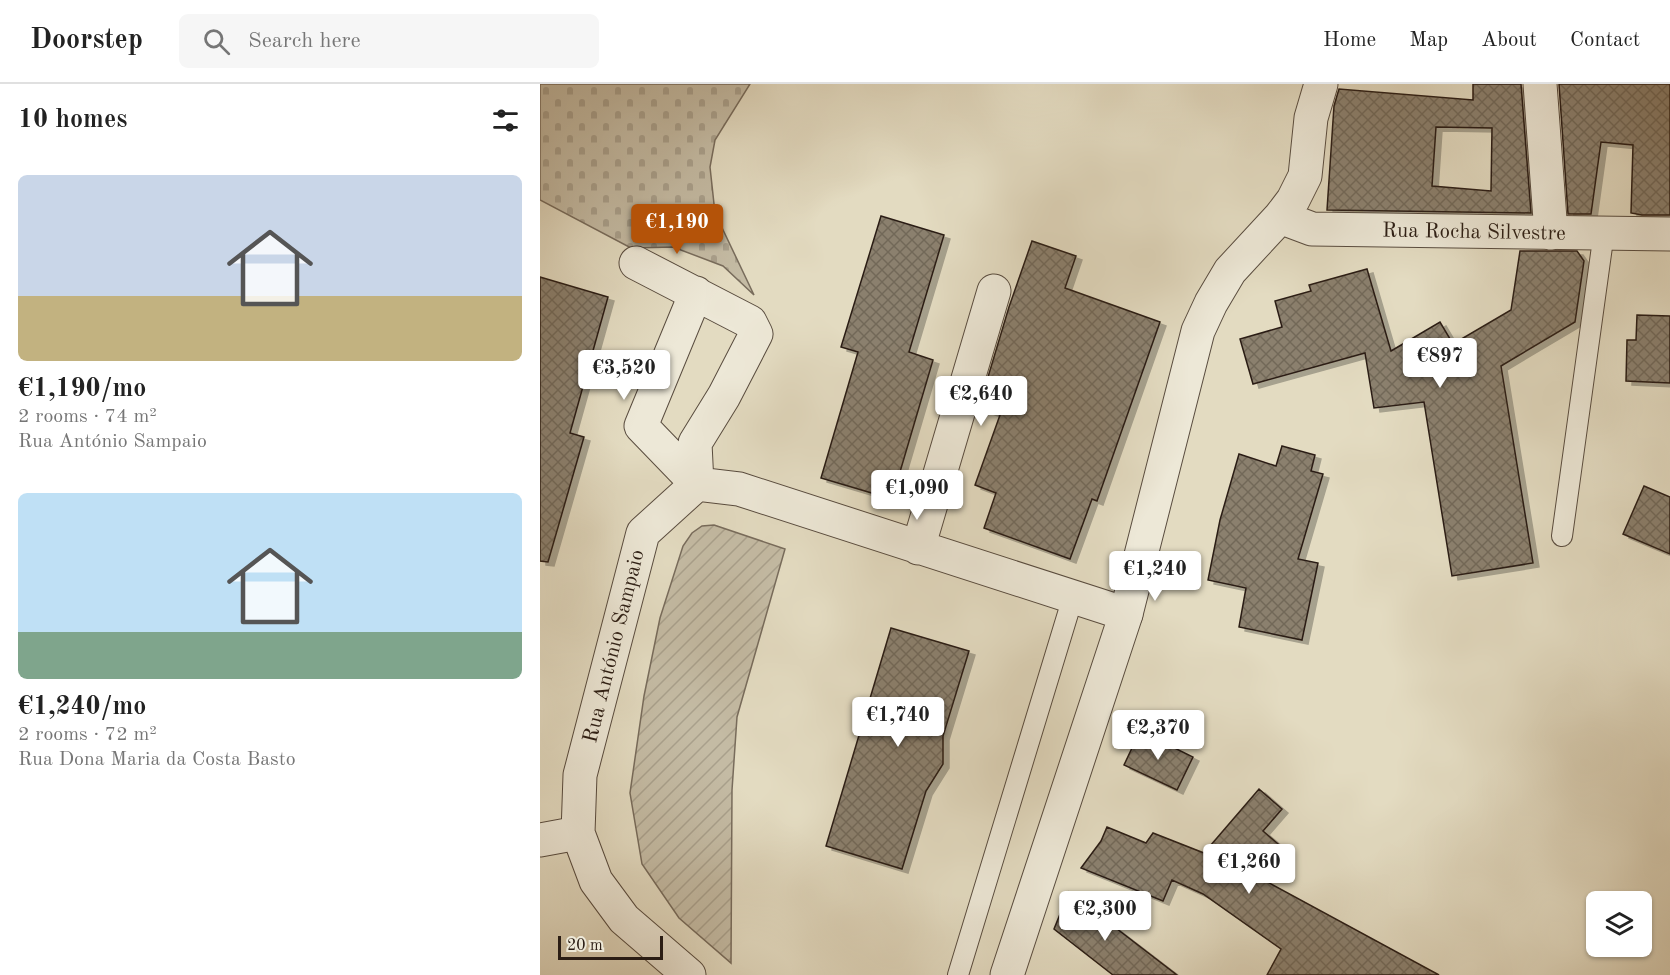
<!DOCTYPE html>
<meta charset="utf-8">
<style>
body{margin:0;font-family:"Old Standard TT",serif;background:#f6f6f6;color:#222;height:100vh;display:flex;flex-direction:column;font-size:22px;white-space:nowrap}
*{box-sizing:border-box;margin:0}
p{font-size:20px;color:#767676}
.icon{flex:none;width:33px;height:33px;fill:none;stroke:currentColor;stroke-width:2;stroke-linecap:round;stroke-linejoin:round}
.map{position:relative;flex:1;overflow:hidden}
.drawer{display:flex;flex-direction:column;background:#fff;width:540px}
.drawer>*{flex:none}
.buttons{position:absolute;left:1046px;top:807px;display:grid;gap:12px}
.buttons a{display:grid;place-items:center;width:66px;height:66px;border-radius:9px;background:#fff;box-shadow:0 2px 4px #0004;font-size:30px}
.scale{position:absolute;left:18px;bottom:15px;width:105px;box-sizing:border-box;padding-left:6px;border:3px solid #2b1d14;border-top:0;font-size:16px;line-height:21px;white-space:nowrap;color:#2b1d14;-webkit-text-stroke:4px #ede8d7;paint-order:stroke}
.price{position:absolute;translate:-50% -51px;padding:0 14px;border-radius:6px;background:#fff;color:#222;font-size:20px;line-height:39px;filter:drop-shadow(0 2px 3px #0008)}
.price::after{content:'';position:absolute;left:50%;top:36px;width:18px;height:14px;margin-left:-9px;background:inherit;clip-path:polygon(0 0,100% 0,50% 100%)}
.price.on{background:#b45309;color:#fff}
ul{padding:0;list-style:none}
li{display:grid;align-content:center;gap:12px;height:318px;padding:0 18px}
li span{display:grid;place-items:center;height:186px;border-radius:9px;color:#555}
li>.icon{margin-inline-start:auto}
span .icon{width:108px;height:108px;fill:#fffc;stroke-width:1}
li b{font-size:26px}
h2{display:flex;justify-content:space-between;align-items:center;height:72px;padding:0 18px;font-size:26px}
header{display:flex;align-items:center;gap:36px;box-sizing:border-box;height:84px;padding:0 30px;background:#fff;border-bottom:2px solid #e0e0e0}
header strong{font-size:28px}
nav{display:flex;gap:33px;margin-inline-start:auto;font-size:21px}
.search{width:420px;height:54px;background:#f6f6f6;display:flex;align-items:center;gap:15px;box-sizing:border-box;padding:0 21px;border-radius:9px;color:#767676;font-size:22px}
main{display:flex;flex:1;min-height:0}
.map>svg:first-child{display:block}
</style>
<header>
<strong>Doorstep</strong>
<div class="search"><svg class="icon" aria-label="search" viewBox="0 0 24 24"><circle cx="10" cy="10" r="6"/><path d="M15 15l6 6"/></svg>Search here</div>
<nav><a>Home</a><a>Map</a><a>About</a><a>Contact</a></nav>
</header>
<main>
<section class="drawer">
<h2>10 homes<svg class="icon" aria-label="filters" viewBox="0 0 24 24"><path d="M4 7h16M4 17h16"/><circle cx="9" cy="7" r="2"/><circle cx="15" cy="17" r="2"/></svg></h2>
<ul>
<li><span style="background:linear-gradient(#c9d6e8 65%,#c2b280 0)"><svg class="icon" aria-label="home" viewBox="0 0 24 24"><path d="M3 11l9-7 9 7M6 9v11h12V9"/></svg></span><div><b>€1,190/mo</b><p>2 rooms · 74 m²</p><p>Rua António Sampaio</p></div></li>
<li><span style="background:linear-gradient(#bfe0f5 75%,#7fa58c 0)"><svg class="icon" aria-label="home" viewBox="0 0 24 24"><path d="M3 11l9-7 9 7M6 9v11h12V9"/></svg></span><div><b>€1,240/mo</b><p>2 rooms · 72 m²</p><p>Rua Dona Maria da Costa Basto</p></div></li>
</ul>
</section>
<div class="map">
<svg width="1130" height="891" viewBox="0 0 1130 891">
<defs>
<pattern id="cemetery-stones" width="16" height="16" patternUnits="userSpaceOnUse" patternTransform="scale(1.5)"><rect width="16" height="16" fill="#c4bba4"/><path d="M2 7V4a2 2 0 0 1 4 0v3zM10 15v-3a2 2 0 0 1 4 0v3z" fill="#a9a08c"/></pattern>
<pattern id="garden-furrows" width="10" height="10" patternUnits="userSpaceOnUse" patternTransform="scale(1.5)"><rect width="10" height="10" fill="#c4bba4"/><path d="M-1 1l2-2M0 10L10 0M9 11l2-2" fill="none" stroke="#a9a08c"/></pattern>
<pattern id="building-cross-hatch" width="8" height="8" patternUnits="userSpaceOnUse" patternTransform="scale(1.5)"><rect width="8" height="8" fill="#8b806e"/><path d="M0 0l8 8M0 8l8-8" fill="none" stroke="#726859"/></pattern>
<filter id="shadow"><feDropShadow dx="6" dy="4" stdDeviation="0" flood-color="#0004"/></filter>
</defs>
<rect width="100%" height="100%" fill="#e3dbc1"/>
<filter id="stains"><feTurbulence type="fractalNoise" baseFrequency=".00333" numOctaves="4"/><feColorMatrix values="0 0 0 0 .2 0 0 0 0 .09 0 0 0 0 .02 0 0 0 .5 -.17"/></filter>
<radialGradient id="worn" r=".72"><stop offset=".6" stop-color="#630" stop-opacity="0"/><stop offset="1" stop-color="#630" stop-opacity=".3"/></radialGradient>
<path fill="url(#cemetery-stones)" stroke="#786c5c" stroke-width="1.5" d="M 0,0 L 210,0 L 175,56 L 170,83 L 175,129 L 214,211 L 183,182 L 133,163 L 91,164 L 0,116 Z"/>
<path fill="url(#garden-furrows)" stroke="#786c5c" stroke-width="1.5" d="M 174,441 L 245,465 L 197,633 L 192,706 L 191,879 L 139,834 L 102,780 L 90,709 L 104,612 L 120,534 L 143,462 L 152,449 L 162,442 Z"/>
<path fill="url(#building-cross-hatch)" stroke="#2b1d14" stroke-width="1.5" fill-rule="evenodd" filter="url(#shadow)" d="M 933,0 L 981,0 L 991,129 L 787,126 L 794,22 L 799,5 L 933,16 ZM 896,43 L 952,44 L 951,107 L 892,102 Z
M 1019,0 L 1130,0 L 1130,131 L 1102,131 L 1091,129 L 1093,61 L 1061,58 L 1051,130 L 1028,130 Z
M 341,132 L 404,151 L 369,268 L 393,276 L 352,415 L 281,394 L 318,268 L 301,263 Z
M 492,157 L 536,172 L 525,204 L 620,238 L 557,417 L 552,415 L 530,475 L 444,444 L 456,409 L 435,401 L 460,331 L 439,323 L 469,223 Z
M 980,167 L 1037,167 L 1044,177 L 1035,238 L 961,282 L 993,479 L 912,492 L 884,318 L 834,324 L 825,269 L 713,300 L 700,255 L 742,243 L 735,217 L 771,207 L 769,201 L 827,185 L 851,267 L 900,238 L 913,260 L 971,226 Z
M 0,193 L 68,213 L 30,349 L 44,353 L 8,478 L 0,477 Z
M 1097,231 L 1130,232 L 1130,299 L 1086,297 L 1087,256 L 1096,256 Z
M 742,362 L 775,371 L 771,387 L 783,390 L 758,475 L 778,479 L 762,556 L 699,543 L 706,504 L 668,496 L 680,436 L 699,370 L 736,382 Z
M 1104,402 L 1130,413 L 1130,470 L 1083,450 Z
M 351,544 L 429,567 L 403,652 L 403,680 L 386,707 L 362,785 L 286,762 Z
M 600,647 L 653,673 L 637,706 L 584,681 Z
M 719,705 L 742,725 L 723,747 L 744,765 L 720,794 L 899,891 L 727,891 L 741,865 L 663,810 L 632,796 L 623,817 L 541,784 L 561,757 L 567,743 L 606,759 L 613,749 L 664,769 Z
M 529,808 L 637,891 L 573,891 L 514,845 Z"/>
<g fill="none" stroke-linecap="round" stroke-linejoin="round">
<g stroke="#594c3f" stroke-width="22">
<path id="service" d="M 1022,452 L 1064,148
M 418,891 L 533,513"/>
</g>
<g stroke="#594c3f" stroke-width="35">
<path id="minor" d="M 1000,0 L 1011,149
M 96,179 L 210,238 L 216,250 L 184,312 L 155,359 L 157,400
M 156,209 L 101,342 L 157,400
M 157,400 L 199,405 L 586,530
M 378,464 L 454,207
M 0,756 L 38,749
M 149,891 L 84,835 L 56,797 L 38,749 L 40,691 L 103,449 L 157,400"/>
</g>
<g stroke="#594c3f" stroke-width="35">
<path id="tertiary" d="M 740,133 L 772,145 L 1130,150
M 467,891 L 586,530 L 658,247 L 671,219 L 690,187 L 740,133 L 753,116 L 765,92 L 771,34 L 781,0"/>
</g>
<use href="#service" stroke="#ede8d7" stroke-width="20"/>
<use href="#minor" stroke="#ede8d7" stroke-width="33"/>
<use href="#tertiary" stroke="#ede8d7" stroke-width="33"/>
</g>
<g text-anchor="middle" stroke-width="6" stroke-linejoin="round" paint-order="stroke">
<g font-size="21" fill="#2b1d14" stroke="#ede8d7">
<text transform="translate(934 147) rotate(1)" y="7">Rua Rocha Silvestre</text>
<text transform="translate(73 562) rotate(-76)" y="7">Rua António Sampaio</text>
</g>
</g>
<rect width="100%" height="100%" filter="url(#stains)"/>
<rect width="100%" height="100%" fill="url(#worn)"/>
</svg>
<div class="buttons">
<a><svg class="icon" aria-label="layers" viewBox="0 0 24 24"><path d="M12 4l9 5-9 5-9-5zM3 14l9 5 9-5"/></svg></a>
</div>
<div class="scale">20 m</div>
<b class="price on" style="left:137px;top:171px">€1,190</b>
<b class="price" style="left:900px;top:305px">€897</b>
<b class="price" style="left:84px;top:317px">€3,520</b>
<b class="price" style="left:441px;top:343px">€2,640</b>
<b class="price" style="left:377px;top:437px">€1,090</b>
<b class="price" style="left:615px;top:518px">€1,240</b>
<b class="price" style="left:358px;top:664px">€1,740</b>
<b class="price" style="left:618px;top:677px">€2,370</b>
<b class="price" style="left:709px;top:811px">€1,260</b>
<b class="price" style="left:565px;top:858px">€2,300</b>
</div>
</main>
